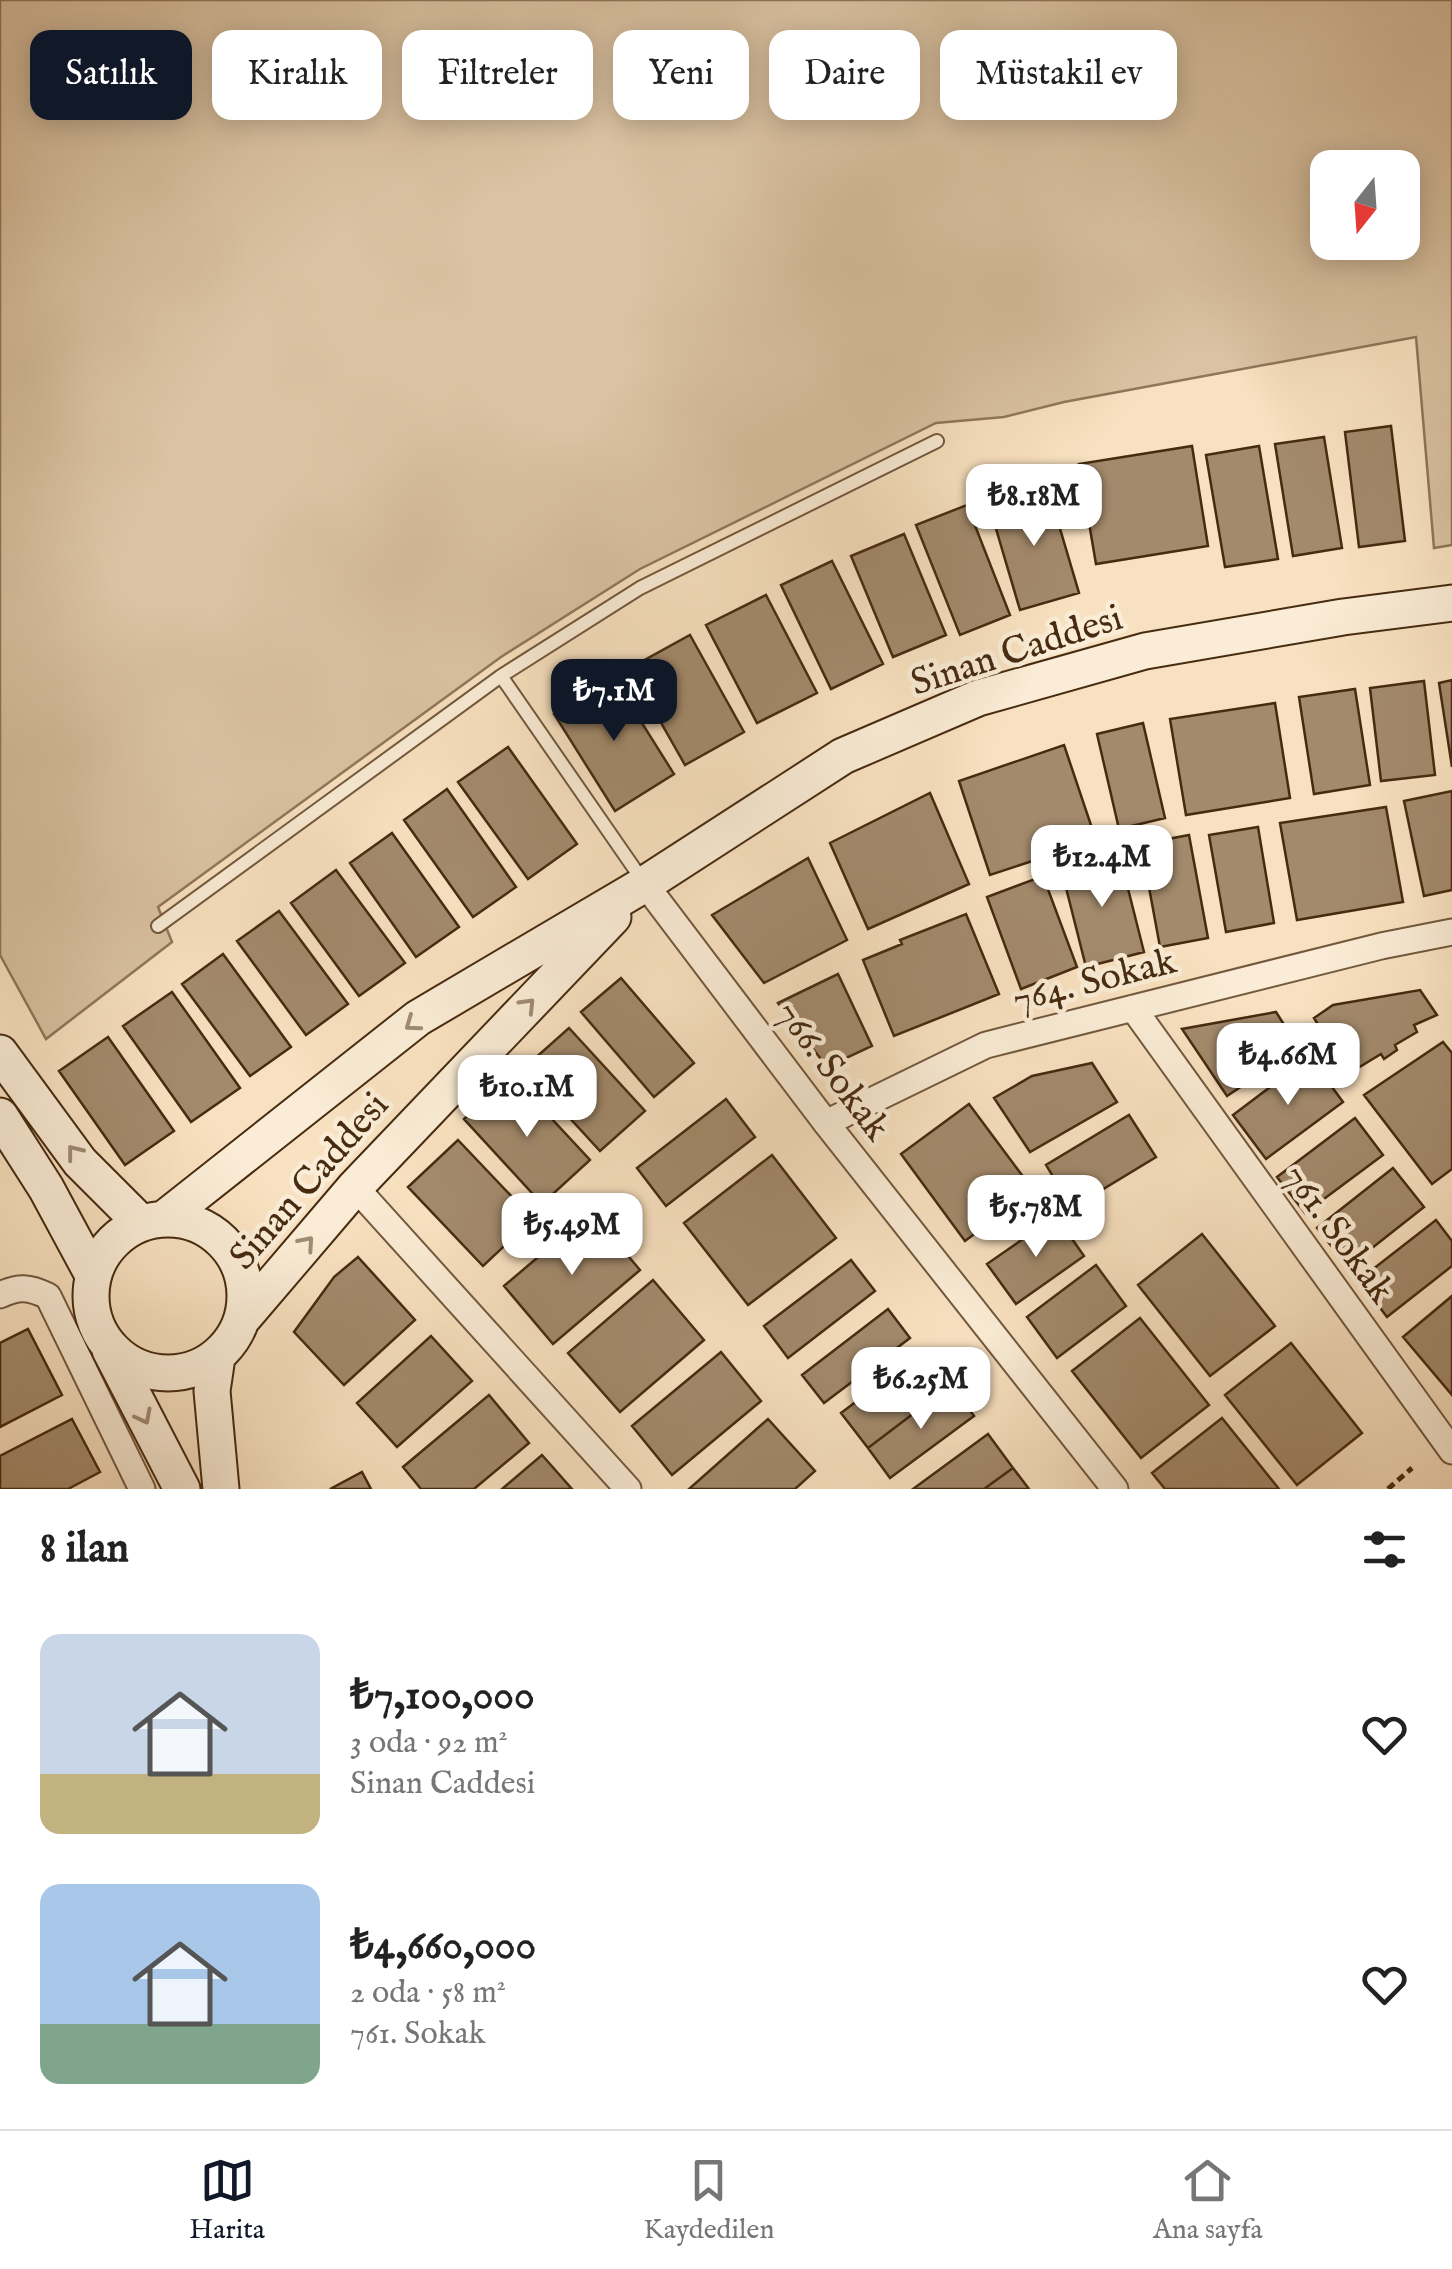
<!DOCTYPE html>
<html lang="tr">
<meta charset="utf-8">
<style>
body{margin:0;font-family:"IM FELL English",serif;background:#f6f6f6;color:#222;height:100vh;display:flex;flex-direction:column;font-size:38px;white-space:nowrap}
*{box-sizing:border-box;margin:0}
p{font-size:32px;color:#767676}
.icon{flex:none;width:55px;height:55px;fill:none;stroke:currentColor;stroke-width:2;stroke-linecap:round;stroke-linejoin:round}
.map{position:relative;height:1489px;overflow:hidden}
.details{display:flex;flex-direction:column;background:#fff;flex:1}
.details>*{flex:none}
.banner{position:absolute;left:30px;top:30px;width:1392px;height:90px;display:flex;gap:20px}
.needle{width:65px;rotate:197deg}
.controls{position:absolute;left:1310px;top:150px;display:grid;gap:20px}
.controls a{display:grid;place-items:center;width:110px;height:110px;border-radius:20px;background:#fff;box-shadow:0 5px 25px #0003;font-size:50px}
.price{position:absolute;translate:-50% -85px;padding:0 22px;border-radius:20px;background:#fff;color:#222;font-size:32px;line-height:65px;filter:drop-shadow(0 2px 5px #0008)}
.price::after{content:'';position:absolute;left:50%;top:60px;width:30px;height:22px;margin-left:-15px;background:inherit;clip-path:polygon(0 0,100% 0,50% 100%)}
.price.current{background:#111827;color:#fff}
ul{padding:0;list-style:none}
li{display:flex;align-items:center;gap:30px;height:250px;padding:0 40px}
li span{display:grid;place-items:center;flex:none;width:280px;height:200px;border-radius:20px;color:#555}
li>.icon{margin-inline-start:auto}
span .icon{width:120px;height:120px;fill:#fffc;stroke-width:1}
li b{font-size:42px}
h2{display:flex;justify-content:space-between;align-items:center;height:120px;padding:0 40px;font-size:42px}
.chip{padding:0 35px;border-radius:20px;background:#fff;box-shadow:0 5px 25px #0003;font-size:35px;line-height:90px}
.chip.current{background:#111827;color:#fff}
.tabs{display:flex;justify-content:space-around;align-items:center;height:140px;border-top:2px solid #e0e0e0;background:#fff;font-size:28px;color:#767676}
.tabs a{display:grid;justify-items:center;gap:5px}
.tabs .current{color:#111827}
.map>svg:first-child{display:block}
</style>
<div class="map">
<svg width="1452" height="1489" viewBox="0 0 1452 1489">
<rect width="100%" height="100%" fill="#f8e1c0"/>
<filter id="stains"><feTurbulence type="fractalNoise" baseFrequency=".002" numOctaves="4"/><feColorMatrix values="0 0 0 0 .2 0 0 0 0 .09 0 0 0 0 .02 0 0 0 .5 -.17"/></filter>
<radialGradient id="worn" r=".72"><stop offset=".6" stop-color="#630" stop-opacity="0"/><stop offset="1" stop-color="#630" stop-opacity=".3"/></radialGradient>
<path fill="#dac2a2" stroke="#907659" stroke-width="2.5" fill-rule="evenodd" d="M 0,0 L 1452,0 L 1452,545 L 1434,548 L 1416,337 L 1064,402 L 1004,417 L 936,423 L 640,569 L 501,657 L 158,907 L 172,942 L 46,1039 L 0,955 ZM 1328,168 L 1402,168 L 1402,242 L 1328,242 Z"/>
<path fill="#a38a6c" stroke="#472b10" stroke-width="2.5" d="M 1391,426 L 1405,541 L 1359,547 L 1345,432 Z
M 1324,437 L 1342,548 L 1293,556 L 1275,444 Z
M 1192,446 L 1208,546 L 1096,564 L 1079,464 Z
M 1259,446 L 1278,559 L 1225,567 L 1206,455 Z
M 1048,488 L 1079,593 L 1020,610 L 989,505 Z
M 967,505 L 1010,615 L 960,635 L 916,525 Z
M 904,534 L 946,635 L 893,657 L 851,556 Z
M 832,561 L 883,664 L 831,689 L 781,585 Z
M 766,595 L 817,693 L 757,723 L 706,625 Z
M 690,635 L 744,732 L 685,765 L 630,668 Z
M 613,677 L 674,774 L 615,811 L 554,714 Z
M 1452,680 L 1452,767 L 1439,683 Z
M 1424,681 L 1435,775 L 1381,781 L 1370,688 Z
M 1355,689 L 1370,785 L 1314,794 L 1299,697 Z
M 1275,703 L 1290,798 L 1186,815 L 1170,719 Z
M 1143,723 L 1165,818 L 1119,829 L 1097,734 Z
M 1064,745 L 1096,840 L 990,875 L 959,781 Z
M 508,747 L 577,844 L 528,879 L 458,782 Z
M 447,789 L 516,887 L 473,917 L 404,820 Z
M 1452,791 L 1452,890 L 1424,896 L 1404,801 Z
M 930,793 L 969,884 L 868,929 L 830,843 Z
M 1386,807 L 1403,902 L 1297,920 L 1280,823 Z
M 1258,827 L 1274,923 L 1226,932 L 1209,835 Z
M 392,833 L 459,927 L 416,957 L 350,863 Z
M 1189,835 L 1208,938 L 1160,947 L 1141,844 Z
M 1119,853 L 1144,952 L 1086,967 L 1061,868 Z
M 808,858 L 847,940 L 764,983 L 712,915 Z
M 336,870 L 405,963 L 359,996 L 291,903 Z
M 1043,876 L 1077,967 L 1021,989 L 987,897 Z
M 279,911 L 348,1004 L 306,1035 L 237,941 Z
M 966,914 L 999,994 L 894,1036 L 863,960 L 902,944 L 900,940 Z
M 223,954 L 291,1047 L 250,1076 L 182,984 Z
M 838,974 L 872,1046 L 827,1067 L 778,1003 Z
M 621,978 L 694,1063 L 654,1097 L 581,1012 Z
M 1420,990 L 1437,1015 L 1414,1025 L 1417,1032 L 1395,1045 L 1397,1050 L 1384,1059 L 1381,1054 L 1348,1074 L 1314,1018 L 1333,1005 Z
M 172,992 L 240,1088 L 191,1122 L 123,1026 Z
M 1276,1012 L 1299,1048 L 1227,1096 L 1182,1029 Z
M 569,1028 L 645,1111 L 600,1151 L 524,1068 Z
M 108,1037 L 174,1131 L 125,1165 L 59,1071 Z
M 1443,1042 L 1452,1053 L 1452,1169 L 1432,1184 L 1364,1095 Z
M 1310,1057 L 1343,1102 L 1266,1159 L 1233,1115 Z
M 1092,1063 L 1117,1102 L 1030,1152 L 994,1098 L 1032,1076 Z
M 512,1076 L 590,1160 L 542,1204 L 464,1119 Z
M 726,1099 L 755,1137 L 666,1206 L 637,1168 Z
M 969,1104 L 1033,1190 L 965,1241 L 901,1154 Z
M 1129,1115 L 1156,1157 L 1072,1208 L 1046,1165 Z
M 1355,1118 L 1383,1155 L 1305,1213 L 1277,1177 Z
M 458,1140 L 533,1219 L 483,1266 L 408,1187 Z
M 772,1155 L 836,1238 L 748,1305 L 684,1223 Z
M 1393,1168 L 1424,1207 L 1348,1267 L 1317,1228 Z
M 591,1212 L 640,1270 L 553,1344 L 504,1286 Z
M 1056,1216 L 1084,1256 L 1016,1304 L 987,1264 Z
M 1436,1220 L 1452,1241 L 1452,1266 L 1387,1317 L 1359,1280 Z
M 1202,1234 L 1275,1326 L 1210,1376 L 1138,1285 Z
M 358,1257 L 415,1320 L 344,1385 L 294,1332 L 334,1277 Z
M 851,1260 L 875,1291 L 788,1358 L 764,1326 Z
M 1096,1265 L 1126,1306 L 1057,1358 L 1027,1317 Z
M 653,1280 L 704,1340 L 620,1412 L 568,1353 Z
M 1452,1296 L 1452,1395 L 1403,1337 Z
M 888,1309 L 910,1338 L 824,1403 L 802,1375 Z
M 1140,1318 L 1209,1405 L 1141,1458 L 1072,1371 Z
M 28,1329 L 62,1395 L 0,1427 L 0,1343 Z
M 431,1336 L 472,1381 L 397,1447 L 357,1403 Z
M 1291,1343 L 1362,1433 L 1297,1485 L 1225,1395 Z
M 925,1350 L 951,1385 L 868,1448 L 841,1413 Z
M 721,1352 L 761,1401 L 672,1475 L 632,1426 Z
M 951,1385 L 974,1416 L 890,1478 L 868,1448 Z
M 489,1395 L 529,1443 L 474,1489 L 421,1489 L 403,1467 Z
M 1222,1418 L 1279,1489 L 1165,1489 L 1152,1473 Z
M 72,1419 L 100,1472 L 68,1489 L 0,1489 L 0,1456 Z
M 768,1419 L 815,1471 L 795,1489 L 689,1489 Z
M 988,1434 L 1013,1468 L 984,1489 L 913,1489 Z
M 542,1455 L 572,1489 L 502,1489 Z
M 1013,1468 L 1029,1489 L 984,1489 Z
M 362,1472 L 371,1489 L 330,1489 Z"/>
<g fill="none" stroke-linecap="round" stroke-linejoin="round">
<g stroke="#73583c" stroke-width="16">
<path id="lane" d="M 501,676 L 645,884
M 158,926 L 501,676 L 640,588 L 937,441"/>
</g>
<g stroke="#73583c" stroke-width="29">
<path id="street" d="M 645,884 L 826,1123 L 1115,1489
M 1133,1008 L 1452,1451
M 826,1123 L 986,1045 L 1381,946 L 1452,932
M 355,1187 L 628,1489
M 0,1295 C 19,1286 29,1287 48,1296 L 142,1489"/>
</g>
<g stroke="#472b10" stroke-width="39">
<path id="secondary" d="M 0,1053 L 80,1162 L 141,1223
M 0,1116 L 46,1188 L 93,1275
M 165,1218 L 418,1018 L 645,884 L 843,756 L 978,698 L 1145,651 L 1343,617 L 1452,603
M91 1296a77 77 0 1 1 154 0a77 77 0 1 1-154 0Z
M 244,1317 L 355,1187 L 613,917
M 110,1350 L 182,1489
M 217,1357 L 212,1391 L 221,1489"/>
</g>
<path stroke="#472b10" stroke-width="5" stroke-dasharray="8 5" stroke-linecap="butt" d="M 1388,1489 L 1412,1468"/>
<use href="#lane" stroke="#faecd6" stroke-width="12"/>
<use href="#street" stroke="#faecd6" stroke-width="25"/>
<use href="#secondary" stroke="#faecd6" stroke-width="35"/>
</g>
<defs><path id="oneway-chevron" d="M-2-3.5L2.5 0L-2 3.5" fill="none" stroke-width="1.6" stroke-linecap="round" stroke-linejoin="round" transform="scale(2.5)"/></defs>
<g stroke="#a08c73">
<use href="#oneway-chevron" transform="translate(528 1005) rotate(-46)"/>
<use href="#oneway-chevron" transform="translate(412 1024) rotate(144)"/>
<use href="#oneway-chevron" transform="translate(74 1152) rotate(-128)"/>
<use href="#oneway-chevron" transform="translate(307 1243) rotate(-49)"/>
<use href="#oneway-chevron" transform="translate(144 1417) rotate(63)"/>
</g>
<g text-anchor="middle" stroke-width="9" stroke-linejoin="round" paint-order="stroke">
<g font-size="38" fill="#472b10" stroke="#faecd6">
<text transform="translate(1016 649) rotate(-18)" y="13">Sinan Caddesi</text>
<text transform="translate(1094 979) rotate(-14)" y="13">764. Sokak</text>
<text transform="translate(834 1070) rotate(53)" y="13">766. Sokak</text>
<text transform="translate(308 1180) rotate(-49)" y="13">Sinan Caddesi</text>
<text transform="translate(1340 1233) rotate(54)" y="13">761. Sokak</text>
</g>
</g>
<rect width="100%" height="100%" filter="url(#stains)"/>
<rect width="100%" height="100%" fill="url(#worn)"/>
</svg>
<div class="controls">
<a><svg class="needle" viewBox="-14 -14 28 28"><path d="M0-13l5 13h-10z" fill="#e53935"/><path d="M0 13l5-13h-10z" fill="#767676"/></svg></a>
</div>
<b class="price" style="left:1034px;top:549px">₺8.18M</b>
<b class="price current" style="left:614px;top:744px">₺7.1M</b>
<b class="price" style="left:1102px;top:910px">₺12.4M</b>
<b class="price" style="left:1288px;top:1108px">₺4.66M</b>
<b class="price" style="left:527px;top:1140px">₺10.1M</b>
<b class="price" style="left:1036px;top:1260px">₺5.78M</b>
<b class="price" style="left:572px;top:1278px">₺5.49M</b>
<b class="price" style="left:921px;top:1432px">₺6.25M</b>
<div class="banner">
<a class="chip current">Satılık</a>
<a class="chip">Kiralık</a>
<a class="chip">Filtreler</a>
<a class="chip">Yeni</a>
<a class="chip">Daire</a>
<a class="chip">Müstakil ev</a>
</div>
</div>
<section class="details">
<h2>8 ilan<svg class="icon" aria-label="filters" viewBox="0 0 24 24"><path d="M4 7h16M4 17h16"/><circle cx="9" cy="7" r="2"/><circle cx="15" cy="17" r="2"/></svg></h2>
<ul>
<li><span style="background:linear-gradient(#c9d6e8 70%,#c2b280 0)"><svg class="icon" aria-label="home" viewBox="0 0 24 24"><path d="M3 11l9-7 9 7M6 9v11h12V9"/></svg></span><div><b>₺7,100,000</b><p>3 oda · 92 m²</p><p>Sinan Caddesi</p></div><svg class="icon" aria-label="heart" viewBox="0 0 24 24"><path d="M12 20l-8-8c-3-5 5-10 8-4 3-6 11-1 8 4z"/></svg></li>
<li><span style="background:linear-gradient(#a9c7e8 70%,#7fa58c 0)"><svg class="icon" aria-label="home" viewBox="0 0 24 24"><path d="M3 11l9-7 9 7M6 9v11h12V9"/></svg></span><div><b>₺4,660,000</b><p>2 oda · 58 m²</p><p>761. Sokak</p></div><svg class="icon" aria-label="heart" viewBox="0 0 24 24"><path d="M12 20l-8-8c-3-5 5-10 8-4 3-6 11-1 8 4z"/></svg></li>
</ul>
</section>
<nav class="tabs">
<a class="current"><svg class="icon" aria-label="map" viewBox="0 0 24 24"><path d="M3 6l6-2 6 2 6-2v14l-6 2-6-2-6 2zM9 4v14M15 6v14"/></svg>Harita</a>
<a><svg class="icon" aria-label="saved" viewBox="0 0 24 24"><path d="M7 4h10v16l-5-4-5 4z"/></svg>Kaydedilen</a>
<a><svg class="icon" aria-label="home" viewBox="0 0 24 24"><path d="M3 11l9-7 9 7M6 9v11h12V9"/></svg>Ana sayfa</a>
</nav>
